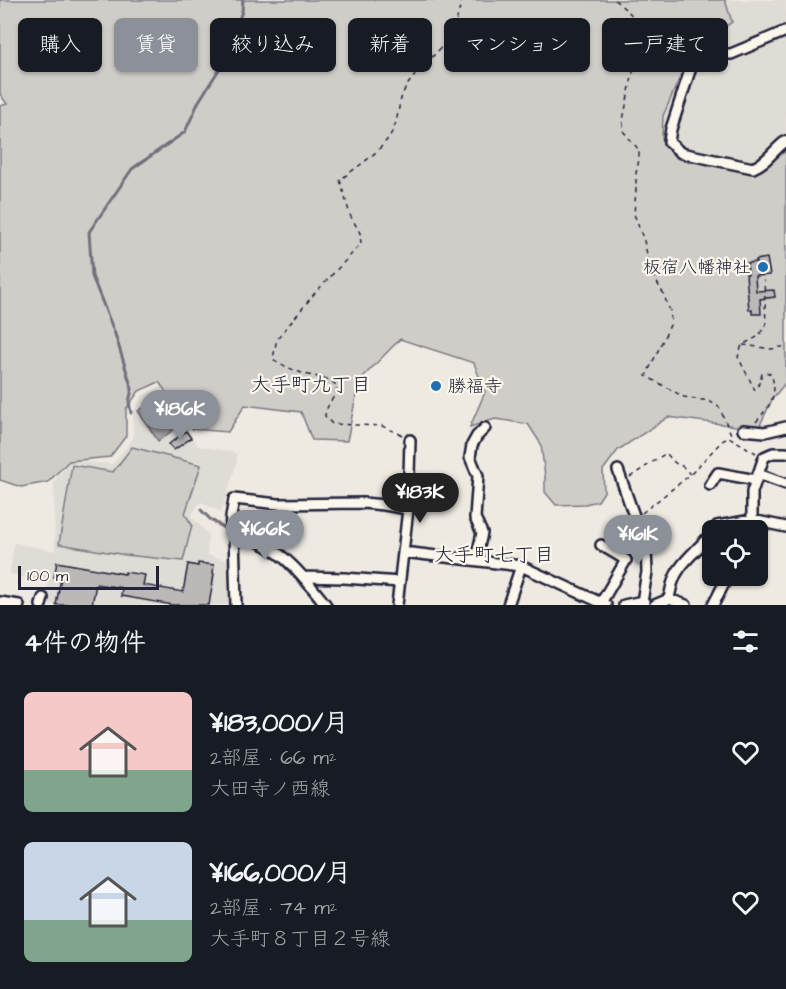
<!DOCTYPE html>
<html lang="ja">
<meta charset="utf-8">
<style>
body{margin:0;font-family:"Architects Daughter","Klee One",sans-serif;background:#242831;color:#f1f3f6;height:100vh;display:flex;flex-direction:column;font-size:22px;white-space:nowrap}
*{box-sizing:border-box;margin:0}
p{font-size:20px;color:#9ea1a6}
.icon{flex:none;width:33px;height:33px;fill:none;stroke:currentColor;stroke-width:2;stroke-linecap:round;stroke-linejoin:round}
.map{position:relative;height:605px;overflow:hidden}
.details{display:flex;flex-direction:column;background:#171b24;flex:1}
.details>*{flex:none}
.guide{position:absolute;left:18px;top:18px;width:750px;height:54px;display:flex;gap:12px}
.buttons{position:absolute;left:702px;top:520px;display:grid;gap:12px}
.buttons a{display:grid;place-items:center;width:66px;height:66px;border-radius:9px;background:#171b24;box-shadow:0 2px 4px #0004;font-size:30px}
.scale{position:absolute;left:18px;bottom:15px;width:141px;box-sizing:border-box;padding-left:6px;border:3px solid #22223b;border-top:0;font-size:16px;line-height:21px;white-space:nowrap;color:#22223b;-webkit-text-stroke:4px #fbf7ec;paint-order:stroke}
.price{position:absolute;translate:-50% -51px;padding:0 14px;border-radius:21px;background:#8c9099;color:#fff;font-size:20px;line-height:39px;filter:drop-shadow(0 2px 3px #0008)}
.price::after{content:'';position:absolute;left:50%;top:36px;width:18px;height:14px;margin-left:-9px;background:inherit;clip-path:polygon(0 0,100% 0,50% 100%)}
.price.current{background:#222;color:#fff}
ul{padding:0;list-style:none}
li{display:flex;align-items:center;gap:18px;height:150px;padding:0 24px}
li span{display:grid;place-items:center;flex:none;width:168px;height:120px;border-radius:9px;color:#555}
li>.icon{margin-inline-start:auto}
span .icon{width:72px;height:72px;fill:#fffc;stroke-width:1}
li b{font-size:26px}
h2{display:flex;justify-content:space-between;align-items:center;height:72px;padding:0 24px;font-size:26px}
.pill{padding:0 21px;border-radius:9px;background:#171b24;box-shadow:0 2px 4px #0004;font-size:21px;line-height:54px}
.pill.current{background:#8c9099;color:#fff}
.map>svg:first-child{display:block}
</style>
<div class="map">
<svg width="786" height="605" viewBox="0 0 786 605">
<rect width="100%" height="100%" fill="#eeeae2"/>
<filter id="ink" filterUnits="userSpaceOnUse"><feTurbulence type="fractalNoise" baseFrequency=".0167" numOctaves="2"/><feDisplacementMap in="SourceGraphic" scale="12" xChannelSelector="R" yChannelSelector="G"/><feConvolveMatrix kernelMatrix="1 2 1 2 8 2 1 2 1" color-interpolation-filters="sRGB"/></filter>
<g filter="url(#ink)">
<path fill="#dfdbd5" d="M 682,0 L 786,0 L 786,158 L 759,180 L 671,156 L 660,131 L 692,29 Z
M 160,387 L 198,446 L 236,453 L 237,462 L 221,512 L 201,502 L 191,516 L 208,534 L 207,555 L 230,561 L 230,605 L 44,605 L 48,584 L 10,574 L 14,543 L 55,551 L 54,482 L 70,461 L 113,464 L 133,439 L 133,412 L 142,396 Z"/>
<path fill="#d0cdc9" stroke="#797882" stroke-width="1.5" d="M 0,0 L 725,0 L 732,22 L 691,52 L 663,116 L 662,138 L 674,156 L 714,162 L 757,172 L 786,151 L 786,382 L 773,398 L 758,429 L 668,417 L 618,450 L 603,470 L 604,492 L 598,501 L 585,504 L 556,505 L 545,492 L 545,477 L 541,444 L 528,424 L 495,419 L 470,427 L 485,392 L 474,363 L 400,339 L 359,381 L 347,441 L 312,440 L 301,412 L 245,405 L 228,432 L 192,429 L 159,382 L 139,391 L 126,409 L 126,436 L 110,457 L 69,461 L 48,482 L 21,487 L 0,480 L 0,106 L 7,104 L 0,94 Z
M 132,447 L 201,465 L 185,514 L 192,525 L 183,561 L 126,555 L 59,544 L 72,465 L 113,472 Z"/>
<path fill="#a6a3a7" stroke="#716f7c" stroke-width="1.5" d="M 156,399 L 176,428 L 158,441 L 138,411 Z"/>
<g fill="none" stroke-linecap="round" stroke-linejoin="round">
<path stroke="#716f7c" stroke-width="3" d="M 131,413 L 129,402 L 132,389 L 115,334 L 92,276 L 89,232 L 132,169 L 185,132 L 199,101 L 225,60 L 242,11 L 243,0
M 201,510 L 210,519 L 231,533
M 247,542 L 270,553
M 280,561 L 320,605"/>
</g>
<path fill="#bcb8b8" stroke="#22223b" stroke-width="1.5" d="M 767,258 L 770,275 L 755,276 L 756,291 L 774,290 L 775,297 L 760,299 L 761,314 L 752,314 L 752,309 L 749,310 L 746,274 L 748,274 L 747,263 L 756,262 L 756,260 Z
M 186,431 L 191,438 L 174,450 L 169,444 Z
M 57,562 L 125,574 L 125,572 L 145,575 L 143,585 L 183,592 L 188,564 L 198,566 L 198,563 L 214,565 L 213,573 L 214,574 L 209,605 L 173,605 L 121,596 L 122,588 L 96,584 L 92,605 L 56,605 L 61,578 L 54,577 Z"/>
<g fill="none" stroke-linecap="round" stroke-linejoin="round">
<g stroke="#22223b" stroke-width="14">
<path id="minor" d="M 786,31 L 731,54 L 706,54 L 693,61 L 671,129 L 669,142 L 681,153 L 753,168 C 768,162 773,150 786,141
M 743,430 L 765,432 L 786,427
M 618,470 L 646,550 L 647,572 L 642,602
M 758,474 L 786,484
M 710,485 L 718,473 L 756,480
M 752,520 L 752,492 L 764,457 L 773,453 L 786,453
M 713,531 L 717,526 L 752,520 L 786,527
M 234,534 C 241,536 249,538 257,541 C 286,553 307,581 326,605
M 601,545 L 626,560 L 601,603
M 403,552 L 521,566 L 606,605
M 476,560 L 482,533 L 475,518 L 478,476 L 470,457 L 472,445 L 477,436 L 485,428
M 303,577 L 344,578 L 400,582
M 669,599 C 671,588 673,577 680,568 C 689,555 703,545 712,532
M 0,602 L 19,605
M 41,605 L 43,598
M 236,605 L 234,534 C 227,524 233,510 234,499 L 278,504 L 363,503 L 384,505 L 408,509
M 397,605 L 408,509 L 410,440
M 508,605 L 521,566
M 624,605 L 638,602 L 645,603
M 655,605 L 669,599 L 686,605
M 713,605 L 728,576"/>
</g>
<path stroke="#22223b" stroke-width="1.5" stroke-dasharray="4.5 4.5" stroke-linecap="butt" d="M 615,0 C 624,9 637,17 642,29 L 623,120 L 623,131 L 639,150 L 639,160 L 636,173 L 636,190 L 634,214 L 644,241 L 651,272 L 663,293 L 670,311 L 671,323 L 646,376 L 684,397 L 709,401 L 719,407 L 731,434 L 729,437 L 756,453
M 743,345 L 772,349 L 786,346
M 756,422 C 769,406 779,396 771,374 L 766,372 L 762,374 L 757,389 L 755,390 L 738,357 L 742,345 L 759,336 L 766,324 L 764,280
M 402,435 L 382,426 L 332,424 L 325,416 C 326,404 336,398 337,386 C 327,376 318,378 305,374 C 293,370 283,366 273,359 L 276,343 L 279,337 L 314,294 L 361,244 L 360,233 L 350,215 L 340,180 C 360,164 386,150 395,125 C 399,113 399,99 405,89 C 418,67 441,53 452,31 C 457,22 459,10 462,0
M 630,477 L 666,453 L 675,463 L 682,466 L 690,474
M 642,513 L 690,475 L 722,441 L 728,438"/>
<use href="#minor" stroke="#fbf7ec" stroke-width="9"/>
</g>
</g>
<g fill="#1f6fb2" stroke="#fbf7ec" stroke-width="2">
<circle cx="763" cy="267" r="6"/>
<circle cx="436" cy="386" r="6"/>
</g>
<g text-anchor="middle" stroke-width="4.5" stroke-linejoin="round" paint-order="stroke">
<g font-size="18" fill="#22223b" stroke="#fbf7ec" text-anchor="end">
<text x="751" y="273">板宿八幡神社</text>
<text x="448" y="392" text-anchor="start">勝福寺</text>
</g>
<g font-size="20" fill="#22223b" stroke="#fbf7ec">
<text x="311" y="391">大手町九丁目</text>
<text x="494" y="561">大手町七丁目</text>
</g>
</g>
</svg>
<div class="buttons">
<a><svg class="icon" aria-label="locate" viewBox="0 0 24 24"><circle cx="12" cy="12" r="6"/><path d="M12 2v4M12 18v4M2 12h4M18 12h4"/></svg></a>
</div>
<div class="scale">100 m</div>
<b class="price" style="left:180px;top:441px">¥186K</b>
<b class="price current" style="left:420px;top:524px">¥183K</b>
<b class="price" style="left:265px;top:561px">¥166K</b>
<b class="price" style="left:638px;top:566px">¥161K</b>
<div class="guide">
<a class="pill">購入</a>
<a class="pill current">賃貸</a>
<a class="pill">絞り込み</a>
<a class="pill">新着</a>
<a class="pill">マンション</a>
<a class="pill">一戸建て</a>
</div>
</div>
<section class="details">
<h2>4件の物件<svg class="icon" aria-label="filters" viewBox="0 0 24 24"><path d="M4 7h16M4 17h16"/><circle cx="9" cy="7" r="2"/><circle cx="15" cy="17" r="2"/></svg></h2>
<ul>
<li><span style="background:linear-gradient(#f6c9c9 65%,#7fa58c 0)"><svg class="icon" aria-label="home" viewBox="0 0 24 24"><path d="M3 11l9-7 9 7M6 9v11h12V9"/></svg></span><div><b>¥183,000/月</b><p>2部屋 · 66 m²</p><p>大田寺ノ西線</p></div><svg class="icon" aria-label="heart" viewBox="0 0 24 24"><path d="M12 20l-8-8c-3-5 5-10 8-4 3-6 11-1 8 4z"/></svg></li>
<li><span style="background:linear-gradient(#c9d6e8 65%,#7fa58c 0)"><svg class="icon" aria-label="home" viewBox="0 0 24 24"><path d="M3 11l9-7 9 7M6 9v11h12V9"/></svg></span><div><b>¥166,000/月</b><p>2部屋 · 74 m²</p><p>大手町８丁目２号線</p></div><svg class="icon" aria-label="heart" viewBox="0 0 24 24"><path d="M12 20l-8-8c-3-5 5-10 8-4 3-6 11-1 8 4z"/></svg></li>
</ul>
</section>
